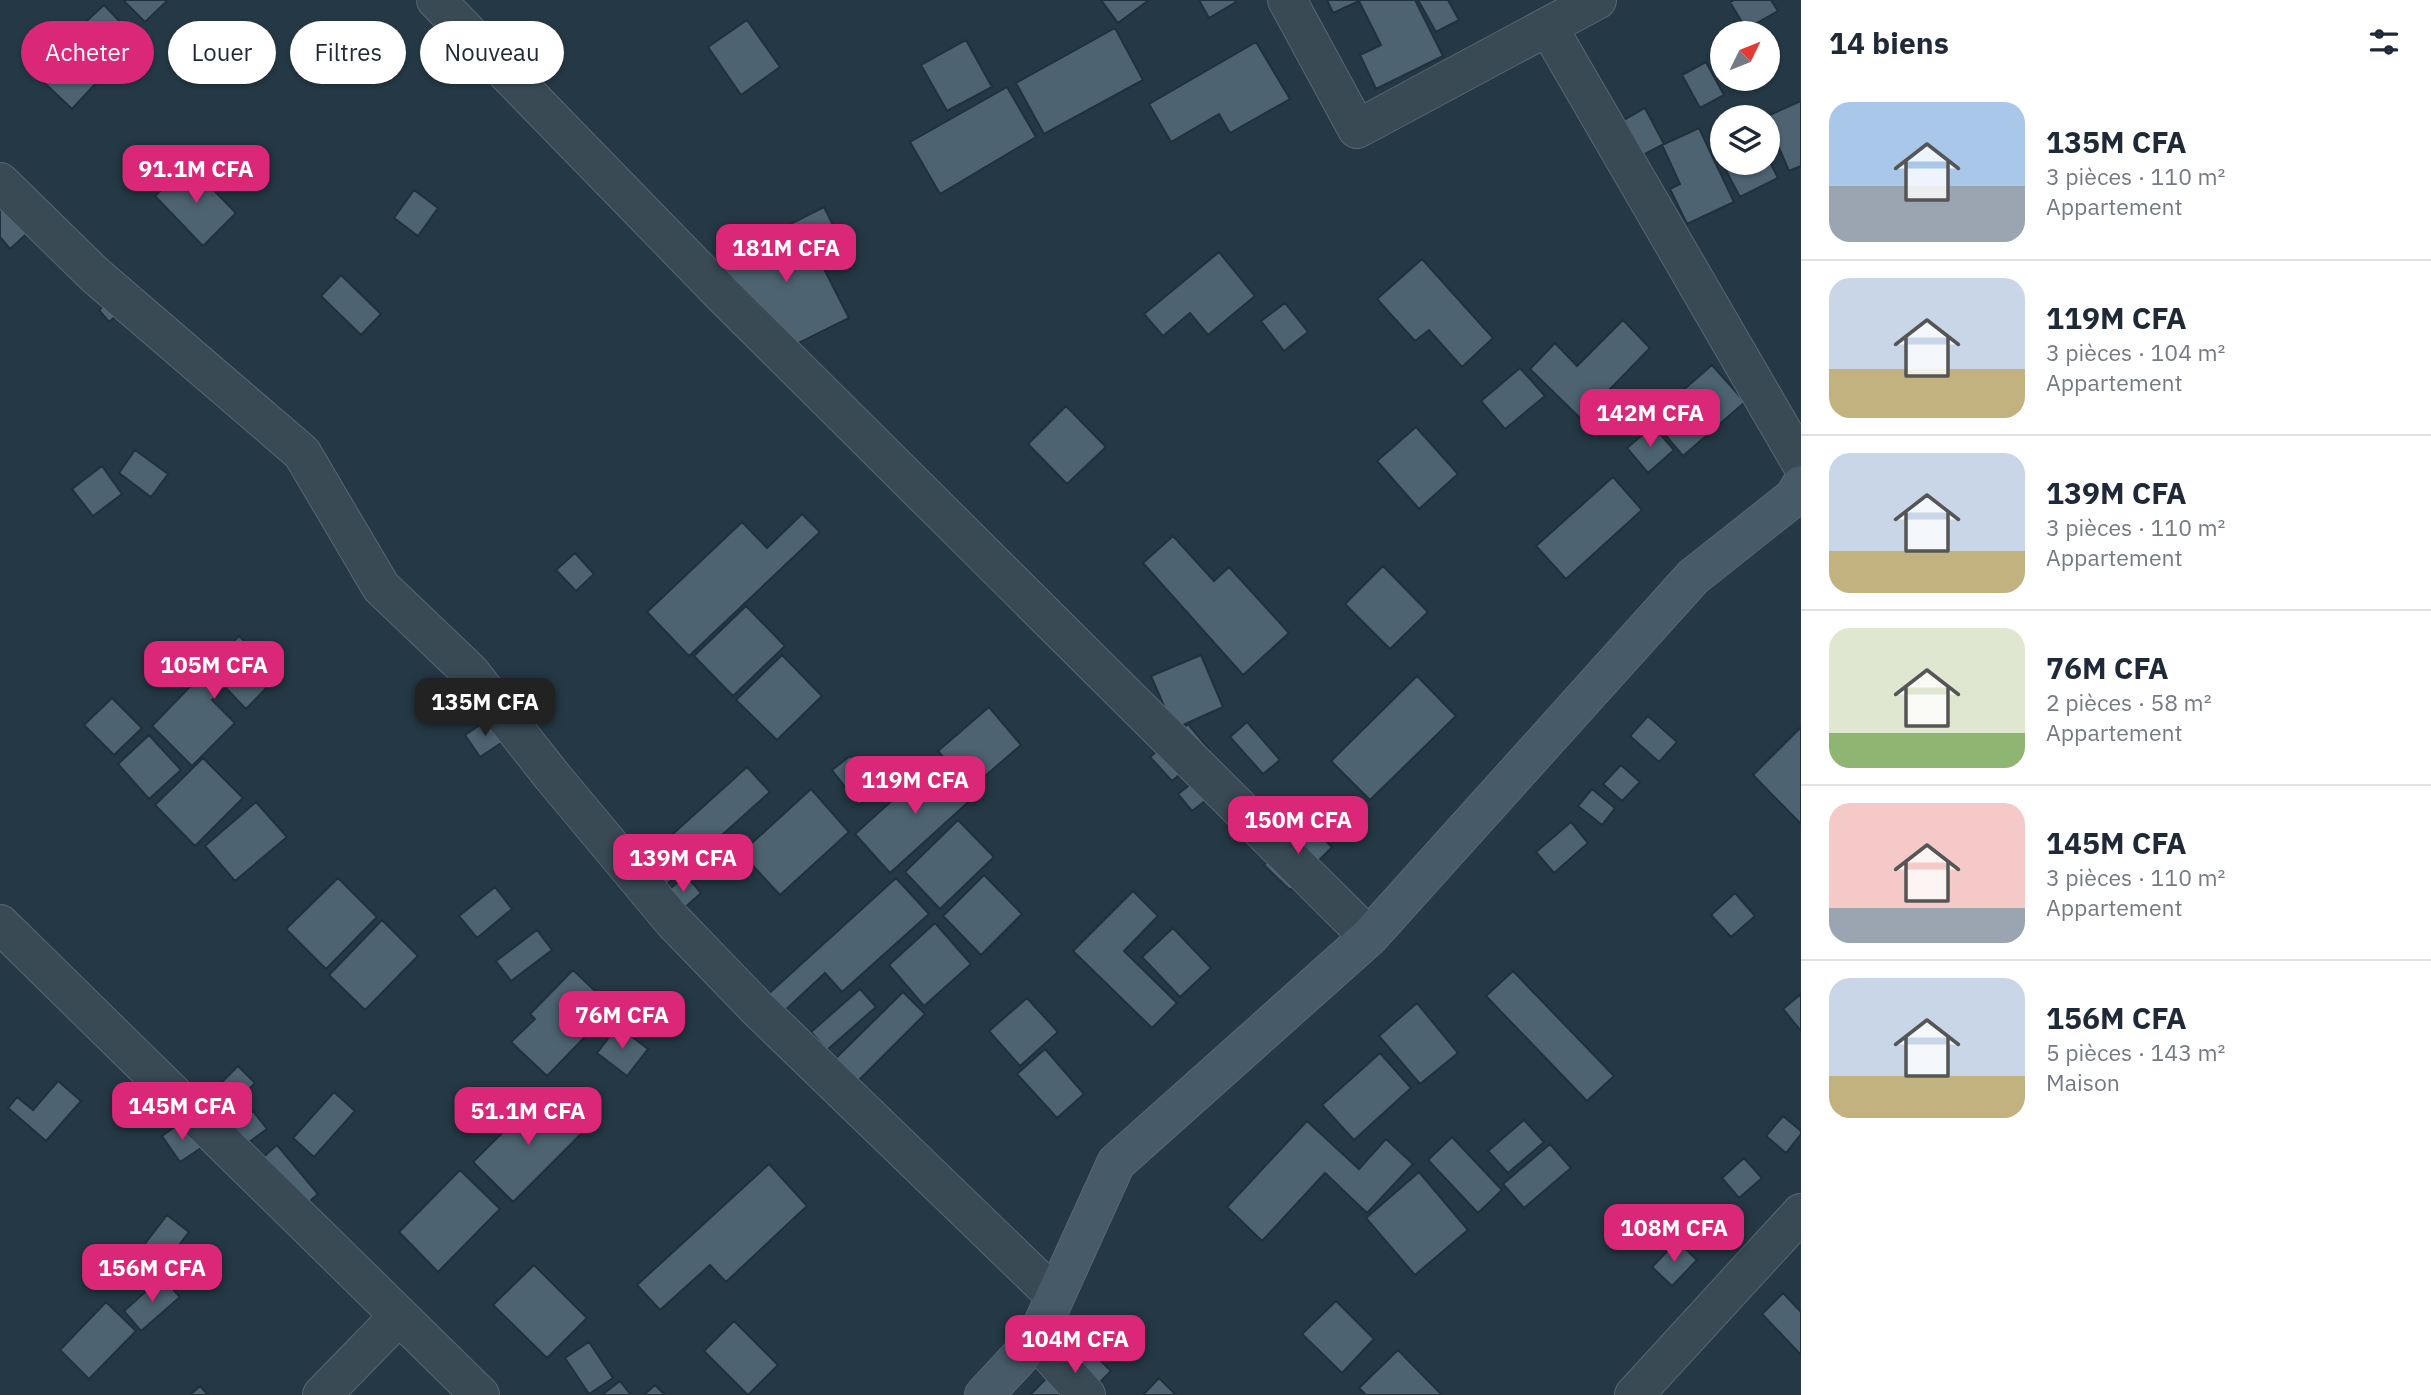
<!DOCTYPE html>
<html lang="fr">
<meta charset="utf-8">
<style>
body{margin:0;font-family:"IBM Plex Sans",sans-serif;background:#f2f2f3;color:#1f2937;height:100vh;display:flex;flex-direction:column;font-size:26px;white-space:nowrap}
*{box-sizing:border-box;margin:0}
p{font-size:23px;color:#747a83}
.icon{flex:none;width:38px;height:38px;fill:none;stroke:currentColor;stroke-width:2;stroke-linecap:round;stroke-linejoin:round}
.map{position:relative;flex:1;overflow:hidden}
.panel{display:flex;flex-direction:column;background:#fff;width:630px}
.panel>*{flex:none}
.guide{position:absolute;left:21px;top:21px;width:665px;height:63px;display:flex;gap:14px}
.needle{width:46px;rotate:47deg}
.buttons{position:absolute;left:1710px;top:21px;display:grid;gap:14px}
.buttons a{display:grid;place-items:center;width:70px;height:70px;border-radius:50%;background:#fff;box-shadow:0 2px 5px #0004;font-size:35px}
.price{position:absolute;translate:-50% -60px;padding:0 16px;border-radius:14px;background:#db2777;color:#fff;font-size:23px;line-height:46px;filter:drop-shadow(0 2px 4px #0008)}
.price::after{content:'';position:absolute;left:50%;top:42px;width:21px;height:16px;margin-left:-10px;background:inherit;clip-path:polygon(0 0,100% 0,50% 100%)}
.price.on{background:#222;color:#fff}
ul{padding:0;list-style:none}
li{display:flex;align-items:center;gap:21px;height:175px;padding:0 28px}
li+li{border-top:2px solid #e0e1e3}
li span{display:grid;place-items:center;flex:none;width:196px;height:140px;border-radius:21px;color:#555}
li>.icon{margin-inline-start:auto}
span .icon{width:84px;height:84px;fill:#fffc;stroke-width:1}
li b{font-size:30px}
h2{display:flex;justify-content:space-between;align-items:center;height:84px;padding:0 28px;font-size:30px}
.chip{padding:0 24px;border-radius:32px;background:#fff;box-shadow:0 2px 5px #0004;font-size:24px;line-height:63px}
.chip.on{background:#db2777;color:#fff}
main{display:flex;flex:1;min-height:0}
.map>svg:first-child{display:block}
</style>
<main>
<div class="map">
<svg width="1801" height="1395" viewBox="0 0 1801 1395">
<rect width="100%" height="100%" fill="#243945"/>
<path fill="#4d6371" stroke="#1f313c" stroke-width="2" d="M 123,0 L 168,0 L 145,22 Z
M 1101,0 L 1149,0 L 1118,23 Z
M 1199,0 L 1235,0 L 1236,2 L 1209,18 Z
M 1327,0 L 1415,0 L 1443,56 L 1376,89 L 1360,55 L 1381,45 L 1359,1 L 1333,13 Z
M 1418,0 L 1448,0 L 1459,20 L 1436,32 Z
M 1734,0 L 1771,0 L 1778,11 L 1746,29 L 1730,2 Z
M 104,5 L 145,48 L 109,82 L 68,38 Z
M 747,20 L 780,67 L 741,95 L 708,47 Z
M 1115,28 L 1143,80 L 1044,134 L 1016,83 Z
M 966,40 L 992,87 L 947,111 L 921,65 Z
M 1256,42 L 1290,99 L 1230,133 L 1219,114 L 1171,142 L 1149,104 Z
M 58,43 L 98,81 L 72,109 L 32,71 Z
M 1706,62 L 1724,95 L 1700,108 L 1682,75 Z
M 1007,87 L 1036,137 L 940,194 L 910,142 Z
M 1801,101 L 1801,166 L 1789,171 L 1768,122 L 1768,117 L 1765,117 Z
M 1645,108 L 1664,144 L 1643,155 L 1624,120 Z
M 1699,128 L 1734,202 L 1687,224 L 1670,189 L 1680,184 L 1662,145 Z
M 1722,139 L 1722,162 L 1712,144 Z
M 1768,158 L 1778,178 L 1740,197 L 1722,163 L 1768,163 Z
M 188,164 L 236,213 L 203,246 L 155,196 Z
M 414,190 L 438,208 L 418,236 L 394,218 Z
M 0,201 L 32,229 L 10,249 L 0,237 Z
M 824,207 L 848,255 L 823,267 L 849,318 L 762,361 L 713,263 Z
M 1219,252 L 1255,296 L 1208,335 L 1190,313 L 1163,336 L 1144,314 Z
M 1422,259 L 1493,338 L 1462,367 L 1429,330 L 1415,341 L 1377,299 Z
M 341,275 L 381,314 L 361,335 L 321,296 Z
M 129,284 L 139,296 L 109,322 L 99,310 Z
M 1285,303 L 1308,332 L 1284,351 L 1261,321 Z
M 1623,320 L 1650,348 L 1581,419 L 1530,369 L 1555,343 L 1577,366 Z
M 1712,365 L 1745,402 L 1683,456 L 1651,418 Z
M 1520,368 L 1545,396 L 1505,429 L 1481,401 Z
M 1066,406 L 1106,447 L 1067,484 L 1028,444 Z
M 1653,426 L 1674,450 L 1648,473 L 1627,448 Z
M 1416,427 L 1458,474 L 1419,509 L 1377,461 Z
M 135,450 L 168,474 L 151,497 L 119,473 Z
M 102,466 L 122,494 L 93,516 L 72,489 Z
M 1613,477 L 1642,510 L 1566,579 L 1536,546 Z
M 802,514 L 820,532 L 689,656 L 647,612 L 742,522 L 767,548 Z
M 1173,536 L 1214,581 L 1229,567 L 1289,633 L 1243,675 L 1143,563 Z
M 575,553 L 594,574 L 576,591 L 556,570 Z
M 1383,566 L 1428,612 L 1390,649 L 1345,604 Z
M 746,606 L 785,646 L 733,696 L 694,656 Z
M 239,636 L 279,675 L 246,709 L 225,687 L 212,700 L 235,723 L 192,766 L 152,726 Z
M 782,655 L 822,696 L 777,740 L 736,700 Z
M 1201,655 L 1223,707 L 1174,729 L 1151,676 Z
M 1417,676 L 1456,716 L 1370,800 L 1331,761 Z
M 112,698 L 142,728 L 114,755 L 84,725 Z
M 989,707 L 1021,745 L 970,789 L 938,751 Z
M 1648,716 L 1677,742 L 1659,762 L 1630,736 Z
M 489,719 L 504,741 L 480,757 L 465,735 Z
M 1247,722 L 1280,760 L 1263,774 L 1230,737 Z
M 1188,724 L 1209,749 L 1172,781 L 1150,757 Z
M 1801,727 L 1801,824 L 1753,775 Z
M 149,735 L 181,770 L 149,799 L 118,764 Z
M 850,756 L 876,792 L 859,805 L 832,770 Z
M 203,758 L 243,798 L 195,846 L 155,805 Z
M 939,758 L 974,797 L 890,873 L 855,834 Z
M 1621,765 L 1640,782 L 1622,801 L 1603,784 Z
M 747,767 L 770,792 L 646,903 L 624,878 Z
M 1205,773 L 1218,791 L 1192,811 L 1178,794 Z
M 811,789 L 849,832 L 780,895 L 741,853 Z
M 1592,789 L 1615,808 L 1602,825 L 1578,806 Z
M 256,802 L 287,837 L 235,881 L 205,846 Z
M 958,820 L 994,857 L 940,909 L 905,872 Z
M 1305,821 L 1332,847 L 1290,890 L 1264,865 Z
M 1571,822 L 1588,843 L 1554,873 L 1536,852 Z
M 686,875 L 701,893 L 680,912 L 664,894 Z
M 984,875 L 1022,914 L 981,955 L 943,916 Z
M 338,878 L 377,917 L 326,969 L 286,929 Z
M 896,878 L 929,914 L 842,992 L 825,973 L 781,1014 L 765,997 Z
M 495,887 L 512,909 L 477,938 L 459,916 Z
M 1133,891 L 1158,916 L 1124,951 L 1177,1003 L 1152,1028 L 1073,951 Z
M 1735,893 L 1755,916 L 1731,937 L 1711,915 Z
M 382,920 L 418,956 L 365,1010 L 329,975 Z
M 935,923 L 971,964 L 924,1006 L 889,965 Z
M 1173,928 L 1211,968 L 1180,997 L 1142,957 Z
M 537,930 L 552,950 L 511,981 L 496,961 Z
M 573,970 L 613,1008 L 547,1076 L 511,1042 L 535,1019 L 530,1014 Z
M 1513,971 L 1614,1076 L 1587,1101 L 1486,996 Z
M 860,989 L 876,1007 L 827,1050 L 811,1032 Z
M 903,992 L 925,1014 L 852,1087 L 830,1064 Z
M 1801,994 L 1801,1031 L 1783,1009 Z
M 1027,998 L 1058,1032 L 1020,1066 L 989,1031 Z
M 1417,1003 L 1458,1053 L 1420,1084 L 1379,1036 Z
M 618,1026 L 648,1049 L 627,1076 L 597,1053 Z
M 1045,1049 L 1084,1094 L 1057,1118 L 1017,1074 Z
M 1380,1053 L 1411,1088 L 1354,1140 L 1322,1105 Z
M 238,1066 L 255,1083 L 215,1123 L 198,1106 Z
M 58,1081 L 81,1101 L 46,1141 L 8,1108 L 17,1097 L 33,1110 Z
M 334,1092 L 355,1111 L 314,1157 L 293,1138 Z
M 543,1092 L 583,1132 L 513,1202 L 473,1162 Z
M 253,1111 L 267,1129 L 237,1151 L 223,1133 Z
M 1783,1116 L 1801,1131 L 1801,1134 L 1786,1153 L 1766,1136 Z
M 1524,1120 L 1544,1142 L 1508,1173 L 1488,1151 Z
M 183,1121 L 201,1148 L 180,1162 L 162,1136 Z
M 1307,1121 L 1359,1169 L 1386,1139 L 1413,1164 L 1367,1213 L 1325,1173 L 1262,1241 L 1227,1207 Z
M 1452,1137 L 1502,1190 L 1478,1213 L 1428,1160 Z
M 1550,1144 L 1571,1168 L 1524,1208 L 1503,1184 Z
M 277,1145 L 318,1194 L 286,1222 L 244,1174 Z
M 1744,1158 L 1762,1178 L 1739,1198 L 1722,1178 Z
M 769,1164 L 807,1206 L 726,1282 L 710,1265 L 660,1310 L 637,1285 Z
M 460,1170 L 500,1209 L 438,1272 L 399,1232 Z
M 1419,1172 L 1468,1230 L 1415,1275 L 1366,1218 Z
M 167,1215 L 189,1232 L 156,1275 L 134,1258 Z
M 1677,1241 L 1697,1260 L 1672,1286 L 1652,1267 Z
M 534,1265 L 587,1318 L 547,1358 L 493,1305 Z
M 162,1277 L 180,1297 L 141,1331 L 124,1311 Z
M 1783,1293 L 1801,1312 L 1801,1355 L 1762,1314 Z
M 1336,1301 L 1374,1339 L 1342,1373 L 1302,1334 Z
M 106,1302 L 136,1331 L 89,1379 L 60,1350 Z
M 734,1321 L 778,1365 L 748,1395 L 704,1351 Z
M 589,1342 L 613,1378 L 589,1394 L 565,1358 Z
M 1082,1342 L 1111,1371 L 1087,1395 L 1030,1395 Z
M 1398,1350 L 1442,1395 L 1366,1395 L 1359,1388 Z
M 1159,1378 L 1176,1395 L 1143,1395 Z
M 620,1381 L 631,1395 L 602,1395 Z
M 655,1385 L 665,1395 L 644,1395 Z
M 200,1386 L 208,1395 L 190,1395 Z"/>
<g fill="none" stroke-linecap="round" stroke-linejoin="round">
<g stroke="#576772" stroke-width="40">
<path id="street" d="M 436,0 L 724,296 L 1369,937
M 1287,0 L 1357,129 L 1597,0
M 1548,27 L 1801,463
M 0,182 L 95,275 L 302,453 L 381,587 L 470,672 L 552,776 L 673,921 L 758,1009 L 1055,1296
M 0,924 L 480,1395
M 1036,1339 L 1086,1395
M 322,1395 L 398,1317
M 1634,1395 L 1801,1213"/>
</g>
<g stroke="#576772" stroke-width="40">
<path id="secondary" d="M 984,1395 L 1036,1339 L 1116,1163 L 1369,937 L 1693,577 L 1794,497 L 1801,485"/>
</g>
<use href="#street" stroke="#394a55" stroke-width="38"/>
<use href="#secondary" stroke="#465a68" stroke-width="38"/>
</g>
</svg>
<div class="buttons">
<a><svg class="needle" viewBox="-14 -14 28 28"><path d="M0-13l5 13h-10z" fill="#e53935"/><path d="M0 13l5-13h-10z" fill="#747a83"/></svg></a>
<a><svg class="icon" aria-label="layers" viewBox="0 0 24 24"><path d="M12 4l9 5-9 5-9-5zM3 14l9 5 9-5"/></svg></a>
</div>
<b class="price" style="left:196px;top:205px">91.1M CFA</b>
<b class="price" style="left:786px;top:284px">181M CFA</b>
<b class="price" style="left:1650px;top:449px">142M CFA</b>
<b class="price" style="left:214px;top:701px">105M CFA</b>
<b class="price on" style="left:485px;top:738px">135M CFA</b>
<b class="price" style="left:915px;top:816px">119M CFA</b>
<b class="price" style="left:1298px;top:856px">150M CFA</b>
<b class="price" style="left:683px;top:894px">139M CFA</b>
<b class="price" style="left:622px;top:1051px">76M CFA</b>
<b class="price" style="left:182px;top:1142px">145M CFA</b>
<b class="price" style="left:528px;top:1147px">51.1M CFA</b>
<b class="price" style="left:1674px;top:1264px">108M CFA</b>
<b class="price" style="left:152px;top:1304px">156M CFA</b>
<b class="price" style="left:1075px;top:1375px">104M CFA</b>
<div class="guide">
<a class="chip on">Acheter</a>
<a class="chip">Louer</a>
<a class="chip">Filtres</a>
<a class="chip">Nouveau</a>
</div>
</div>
<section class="panel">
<h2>14 biens<svg class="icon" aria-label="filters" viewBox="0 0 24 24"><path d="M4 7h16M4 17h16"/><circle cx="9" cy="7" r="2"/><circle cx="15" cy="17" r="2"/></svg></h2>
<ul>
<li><span style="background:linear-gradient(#a9c7e8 60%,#9aa5b1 0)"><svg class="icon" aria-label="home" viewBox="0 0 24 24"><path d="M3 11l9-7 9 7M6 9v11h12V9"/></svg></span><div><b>135M CFA</b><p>3 pièces · 110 m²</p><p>Appartement</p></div></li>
<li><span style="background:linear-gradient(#c9d6e8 65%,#c2b280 0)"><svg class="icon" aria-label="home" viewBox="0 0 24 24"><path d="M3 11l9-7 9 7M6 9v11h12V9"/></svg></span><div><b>119M CFA</b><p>3 pièces · 104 m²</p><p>Appartement</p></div></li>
<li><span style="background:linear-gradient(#c9d6e8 70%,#c2b280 0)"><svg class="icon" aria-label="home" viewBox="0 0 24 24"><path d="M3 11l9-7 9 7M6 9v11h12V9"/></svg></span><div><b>139M CFA</b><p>3 pièces · 110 m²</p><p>Appartement</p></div></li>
<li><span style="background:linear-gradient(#dfe7d0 75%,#8fb573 0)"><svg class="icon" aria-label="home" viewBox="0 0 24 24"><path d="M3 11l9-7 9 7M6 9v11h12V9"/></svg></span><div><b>76M CFA</b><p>2 pièces · 58 m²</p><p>Appartement</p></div></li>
<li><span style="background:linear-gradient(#f6c9c9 75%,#9aa5b1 0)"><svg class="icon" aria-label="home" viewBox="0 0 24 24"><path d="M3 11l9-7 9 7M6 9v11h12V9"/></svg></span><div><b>145M CFA</b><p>3 pièces · 110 m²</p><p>Appartement</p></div></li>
<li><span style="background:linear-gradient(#c9d6e8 70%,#c2b280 0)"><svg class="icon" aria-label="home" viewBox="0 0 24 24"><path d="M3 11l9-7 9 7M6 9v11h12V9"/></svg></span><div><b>156M CFA</b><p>5 pièces · 143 m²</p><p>Maison</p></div></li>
</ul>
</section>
</main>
